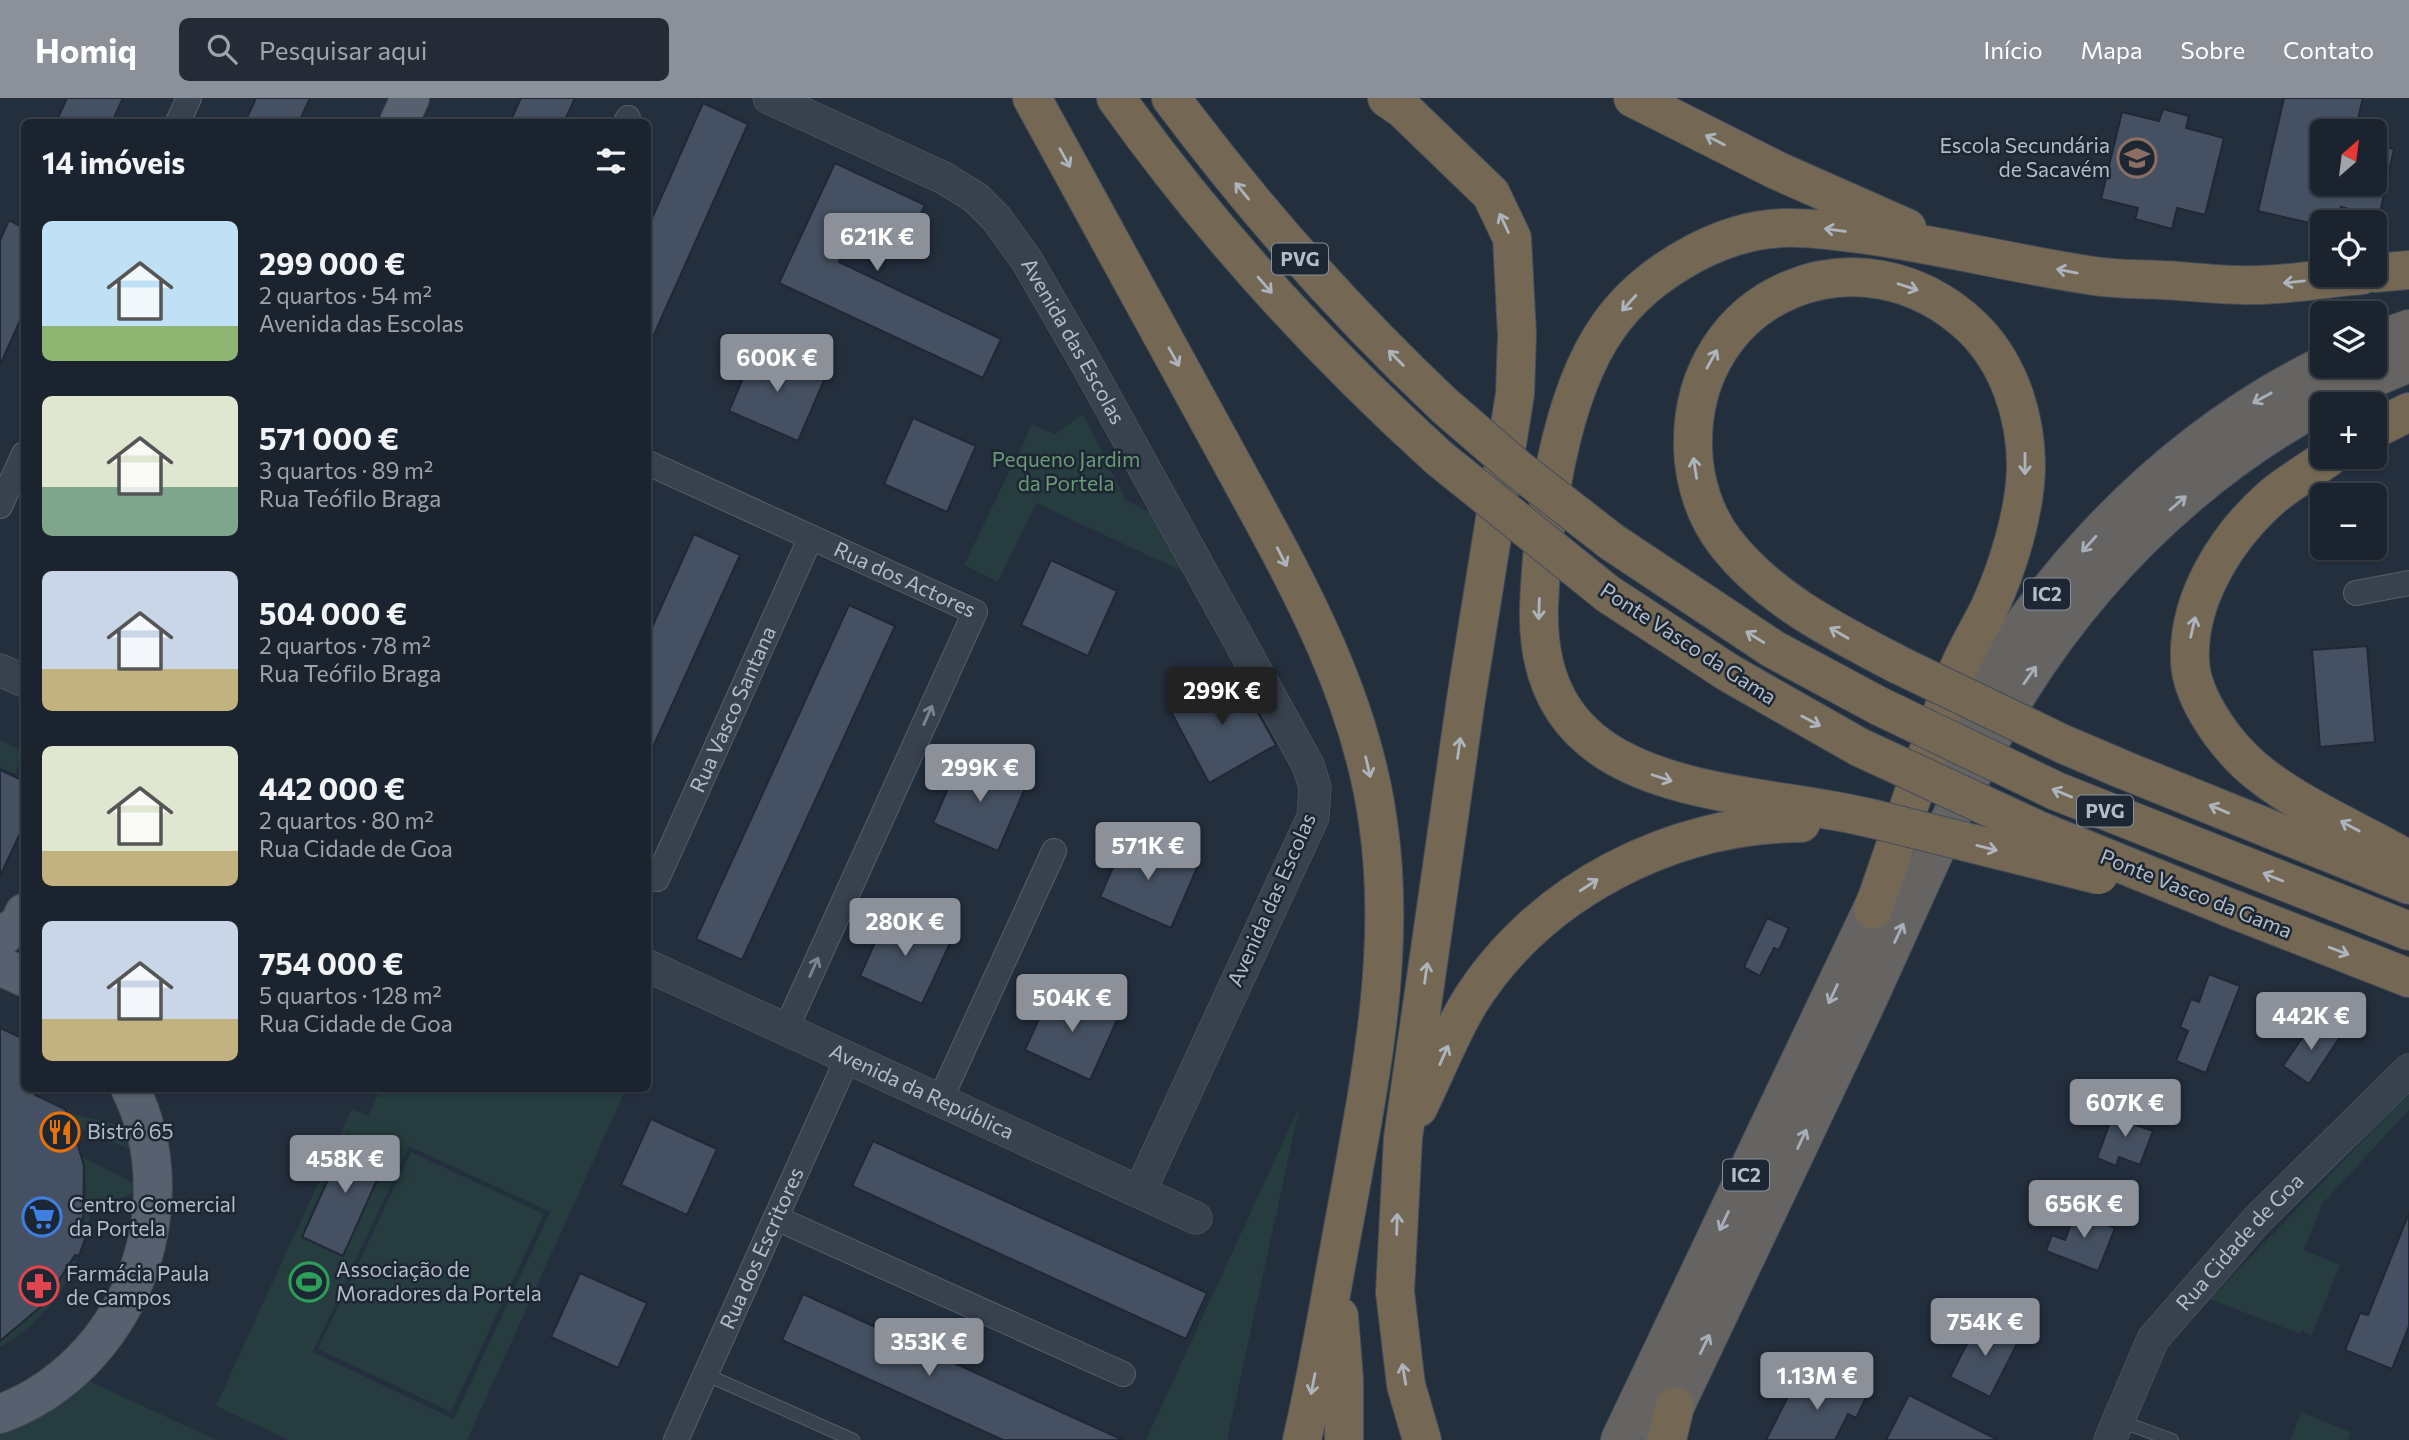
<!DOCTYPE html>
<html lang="pt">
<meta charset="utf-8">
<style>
body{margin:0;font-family:Commissioner,sans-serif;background:#242b36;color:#f1f3f6;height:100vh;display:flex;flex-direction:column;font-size:26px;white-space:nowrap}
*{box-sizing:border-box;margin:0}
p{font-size:23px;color:#a0a4aa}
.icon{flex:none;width:38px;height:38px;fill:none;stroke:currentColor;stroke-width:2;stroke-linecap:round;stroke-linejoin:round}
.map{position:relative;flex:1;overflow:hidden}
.panel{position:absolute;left:21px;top:21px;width:630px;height:973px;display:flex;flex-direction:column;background:#1b232e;border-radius:10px;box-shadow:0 2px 5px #0004,0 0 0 2px #39404a}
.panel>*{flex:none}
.needle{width:46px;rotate:28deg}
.fabs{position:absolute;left:2310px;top:21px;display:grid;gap:14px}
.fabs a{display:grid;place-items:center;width:77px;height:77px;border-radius:10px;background:#1b232e;box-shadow:0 2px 5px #0004,0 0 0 2px #39404a;font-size:35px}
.price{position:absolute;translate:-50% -60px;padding:0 16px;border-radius:7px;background:#8c9099;color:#fff;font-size:23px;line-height:46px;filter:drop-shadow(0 2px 4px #0008)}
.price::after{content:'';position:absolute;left:50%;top:42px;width:21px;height:16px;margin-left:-10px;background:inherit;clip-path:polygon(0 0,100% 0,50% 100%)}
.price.active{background:#222;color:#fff}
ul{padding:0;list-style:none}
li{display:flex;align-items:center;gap:21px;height:175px;padding:0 21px}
li span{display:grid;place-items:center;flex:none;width:196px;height:140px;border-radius:10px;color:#555}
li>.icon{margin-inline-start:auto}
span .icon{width:84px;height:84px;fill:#fffc;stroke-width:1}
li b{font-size:30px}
h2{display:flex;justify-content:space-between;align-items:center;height:84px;padding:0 21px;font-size:30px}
header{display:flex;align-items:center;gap:42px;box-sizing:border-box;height:98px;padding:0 35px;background:#8c9099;color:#fff}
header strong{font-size:33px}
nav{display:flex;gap:38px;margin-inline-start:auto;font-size:24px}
.search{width:490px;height:63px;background:#242b36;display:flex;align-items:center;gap:18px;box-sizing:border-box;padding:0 24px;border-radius:10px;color:#a0a4aa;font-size:26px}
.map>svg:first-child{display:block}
</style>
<header>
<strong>Homiq</strong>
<div class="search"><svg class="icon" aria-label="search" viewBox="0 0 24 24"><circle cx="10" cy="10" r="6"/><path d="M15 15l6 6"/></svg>Pesquisar aqui</div>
<nav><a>Início</a><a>Mapa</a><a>Sobre</a><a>Contato</a></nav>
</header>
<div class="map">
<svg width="2409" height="1342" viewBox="0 0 2409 1342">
<rect width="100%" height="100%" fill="#242f3e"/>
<path fill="#263c3f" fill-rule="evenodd" d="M 1083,316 L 1125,401 L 1153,416 L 1188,476 L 1036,405 L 998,484 L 964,467 L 1032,327 L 1055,336 Z
M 0,642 L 24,654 L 15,676 L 0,669 Z
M 381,991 L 626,991 L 467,1342 L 289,1342 L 216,1308 L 352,1011 L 368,1018 ZM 409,1048 L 550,1114 L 454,1321 L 313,1254 Z
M 2409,995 L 2409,1012 L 2322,1106 L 2304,1152 L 2340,1167 L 2312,1237 L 2302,1233 L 2300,1236 L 2210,1201 Z
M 1300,1007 L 1227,1342 L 1146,1342 Z
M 68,1015 L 124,1028 L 131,1052 L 73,1027 Z
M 411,1054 L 544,1116 L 451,1314 L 318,1251 Z
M 82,1059 L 135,1086 L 134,1094 L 130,1097 L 91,1111 L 89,1126 L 83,1125 L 86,1092 Z
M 71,1161 L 77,1164 L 76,1167 C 58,1201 35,1230 0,1249 L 0,1242 L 44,1206 Z
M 87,1282 L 216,1342 L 0,1342 L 0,1337 L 50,1314 Z
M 2301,1314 L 2351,1334 L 2348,1342 L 2290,1342 Z"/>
<path fill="#455162" stroke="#1f2835" stroke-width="2" d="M 67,0 L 123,0 L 112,24 L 56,24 Z
M 256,0 L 310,0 L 299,24 L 245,24 Z
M 521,0 L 575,0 L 564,24 L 510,24 Z
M 2284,0 L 2363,0 L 2355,33 L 2322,33 L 2322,86 L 2375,86 L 2375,47 L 2394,51 L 2379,119 L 2341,109 L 2337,124 L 2322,124 L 2322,128 L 2258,113 Z
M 703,5 L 748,26 L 648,250 L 648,129 Z
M 2163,11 L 2189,18 L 2186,30 L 2224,40 L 2205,117 L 2177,110 L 2172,131 L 2135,121 L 2138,110 L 2101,101 L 2122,14 L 2159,23 Z
M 835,65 L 925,107 L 910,140 L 861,117 L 839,164 L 1001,241 L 983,280 L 779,185 Z
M 9,122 L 24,130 L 24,214 L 0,267 L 0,142 Z
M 756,249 L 825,280 L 798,343 L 729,313 Z
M 913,320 L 976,348 L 947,414 L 884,386 Z
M 694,436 L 740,457 L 648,660 L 648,538 Z
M 1051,462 L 1117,493 L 1088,558 L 1021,527 Z
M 849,507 L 895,528 L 742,862 L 696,841 Z
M 2367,548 L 2375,644 L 2320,649 L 2312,552 Z
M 1236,575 L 1276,647 L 1209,685 L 1169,610 Z
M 961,660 L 1026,688 L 998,753 L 933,725 Z
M 0,672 L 24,683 L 24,727 L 0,778 Z
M 1126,739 L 1197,770 L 1171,830 L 1100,799 Z
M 888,815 L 951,843 L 922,906 L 860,878 Z
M 1767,820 L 1789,830 L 1779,852 L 1774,850 L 1760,878 L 1744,869 Z
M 2209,876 L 2240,888 L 2206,975 L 2176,963 L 2188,933 L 2180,929 L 2191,901 L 2199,904 Z
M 1053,890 L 1118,920 L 1090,982 L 1025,952 Z
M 2314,922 L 2340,939 L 2309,986 L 2283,968 Z
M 0,930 L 24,941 L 24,990 L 38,990 L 35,997 L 65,1011 L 70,1020 L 84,1068 L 83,1130 L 88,1132 L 79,1158 L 75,1157 L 44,1206 L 0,1243 Z
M 2116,1008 L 2139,1017 L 2135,1027 L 2153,1033 L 2140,1067 L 2119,1059 L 2116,1068 L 2097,1060 Z
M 651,1021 L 717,1051 L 687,1117 L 621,1087 Z
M 348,1037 L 389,1055 L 343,1158 L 302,1139 Z
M 873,1043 L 1207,1195 L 1186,1241 L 852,1088 Z
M 2079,1105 L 2098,1113 L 2094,1122 L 2115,1130 L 2098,1173 L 2046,1153 L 2052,1137 L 2065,1142 Z
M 2409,1115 L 2409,1228 L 2392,1271 L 2345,1252 L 2360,1215 L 2368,1217 Z
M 580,1175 L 647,1205 L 618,1270 L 551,1239 Z
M 803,1196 L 1081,1323 L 1123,1342 L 1003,1342 L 782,1242 Z
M 1980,1220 L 2020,1240 L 1990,1299 L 1950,1279 Z
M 1830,1276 L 1868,1296 L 1856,1320 L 1848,1316 L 1835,1342 L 1766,1342 L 1796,1283 L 1821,1296 Z
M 1909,1297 L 1998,1342 L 1886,1342 Z"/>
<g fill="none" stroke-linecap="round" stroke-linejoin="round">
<g stroke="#565f6c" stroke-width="14">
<path id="service" d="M 705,1276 L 853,1342
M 2120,1323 L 2172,1342"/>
</g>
<g stroke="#565f6c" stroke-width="26">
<g id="minor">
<path d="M 178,24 L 189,0"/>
<path d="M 626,24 L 628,20"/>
<path id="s1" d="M 648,365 L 975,514 L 786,931"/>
<path d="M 0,408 L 24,356"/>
<path d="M 2356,495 L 2409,485"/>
<path id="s2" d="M 657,781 L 810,441"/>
<path d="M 940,1002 L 1054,753"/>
<path d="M 776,1120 L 1123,1276"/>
<path id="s3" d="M 676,1342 L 848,959"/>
</g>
</g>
<g stroke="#565f6c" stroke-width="33">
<g id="tertiary">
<path id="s4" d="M 769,0 L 944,80 L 976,100 L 997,121 L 1027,163 L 1085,263 L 1308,667 L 1315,689 L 1313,719 L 1140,1093"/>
<path d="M 0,572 L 24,583"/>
<path id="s5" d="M 648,868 L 1196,1120"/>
<path id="s6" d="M 2110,1342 L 2153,1241 L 2258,1121 L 2409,972"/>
</g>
</g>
<g stroke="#414a57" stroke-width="40">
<path id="primary" d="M 399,24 L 410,0
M 0,840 L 20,825 L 24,815
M 0,868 L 24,879
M 0,1316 C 127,1269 190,1112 130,990"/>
</g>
<g stroke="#434c59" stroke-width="40">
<path id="trunk" d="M 2375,243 L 2409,231
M 1937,672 C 2019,502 2152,352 2322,268
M 1661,1338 C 1727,1197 1795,1057 1861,916 C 1911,809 1956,696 2018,595 C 2111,446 2246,328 2409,265
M 1620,1342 L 1887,780"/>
</g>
<g stroke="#434c59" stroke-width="40">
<path id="motorway" d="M 1032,0 C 1095,116 1159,231 1222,347 C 1287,467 1359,586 1378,724 C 1397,853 1370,982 1347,1109 C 1332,1187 1320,1265 1302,1342
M 1116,0 C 1210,132 1319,251 1439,360
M 1171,0 C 1254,111 1344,213 1445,308
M 1387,0 L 1403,11 L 1491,96 L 1512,140 L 1517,237 L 1515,296 L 1466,601 L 1403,1040 L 1395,1194 L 1406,1287 L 1422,1342
M 1633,0 L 1776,72 L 1907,130
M 2375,175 L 2409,172
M 2375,331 L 2409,314
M 2329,359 C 2311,372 2290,384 2273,398 C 2227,438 2187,501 2190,563 C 2191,596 2219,637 2242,660 C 2282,701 2358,732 2409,762
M 1612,444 L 1773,551 L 1879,608
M 1608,496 L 1729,575 L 1859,649
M 2124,672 L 2409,787
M 1874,721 C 1740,688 1533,705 1539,509 C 1542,426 1559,298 1608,229 C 1630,197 1661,173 1695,155 C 1722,141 1752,131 1783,130 C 1814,129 1844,134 1874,138 C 1948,149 2020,167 2094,178 C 2121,182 2150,181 2178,183 C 2203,185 2229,188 2255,187 C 2290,187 2326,180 2362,177
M 2336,804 L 2409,833
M 2230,810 L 2409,880
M 1873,812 C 1900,734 1927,655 1956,577 C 1964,555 1978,533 1989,511 C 2008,469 2025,415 2026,369 C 2026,318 2009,265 1972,229 C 1861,124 1689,195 1693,350 C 1694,384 1705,418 1725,444 C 1770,502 1836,534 1899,567
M 1418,1010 C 1435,976 1449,938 1469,905 C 1539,793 1671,726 1801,725
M 1339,1218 L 1344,1281 L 1344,1342
M 1667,1342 L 1675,1308"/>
</g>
<use href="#service" stroke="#38414e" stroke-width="12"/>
<use href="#minor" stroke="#38414e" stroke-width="24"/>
<use href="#tertiary" stroke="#38414e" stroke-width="32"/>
<use href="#primary" stroke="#56606e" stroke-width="38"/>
<use href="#trunk" stroke="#656462" stroke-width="38"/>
<use href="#motorway" stroke="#746855" stroke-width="38"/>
<g stroke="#434c59" stroke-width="40" stroke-linecap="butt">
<path id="motorway-bridge" d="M 1445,308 L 1518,371 L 1612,444
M 1439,360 L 1608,496
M 1899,567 L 2063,646 L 2124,672
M 1879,608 L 2056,693 L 2336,804
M 1859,649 L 2038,732 L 2230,810
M 1874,721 L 2099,777"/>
</g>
<use href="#motorway-bridge" stroke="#746855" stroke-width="38"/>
</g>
<defs><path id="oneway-shaft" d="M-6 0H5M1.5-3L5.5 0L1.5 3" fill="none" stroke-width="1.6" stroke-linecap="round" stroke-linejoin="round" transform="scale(1.75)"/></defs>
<g stroke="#aeb4bd">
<use href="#oneway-shaft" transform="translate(1715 42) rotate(-153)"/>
<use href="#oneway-shaft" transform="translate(1065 60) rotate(61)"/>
<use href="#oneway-shaft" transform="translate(1242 93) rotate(-129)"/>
<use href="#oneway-shaft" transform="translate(1504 125) rotate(-115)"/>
<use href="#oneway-shaft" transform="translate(1835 132) rotate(-172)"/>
<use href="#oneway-shaft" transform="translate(2067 173) rotate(-169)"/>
<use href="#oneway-shaft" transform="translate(2294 184) rotate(174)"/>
<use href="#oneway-shaft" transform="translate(1265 187) rotate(49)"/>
<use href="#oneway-shaft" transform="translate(1908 189) rotate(18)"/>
<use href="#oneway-shaft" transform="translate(1629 205) rotate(132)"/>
<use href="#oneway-shaft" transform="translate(1174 259) rotate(61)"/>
<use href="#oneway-shaft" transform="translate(1396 260) rotate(-135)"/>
<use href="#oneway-shaft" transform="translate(1712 261) rotate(-61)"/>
<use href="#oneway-shaft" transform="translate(2025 366) rotate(90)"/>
<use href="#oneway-shaft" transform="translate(1695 370) rotate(-99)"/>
<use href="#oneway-shaft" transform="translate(1282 459) rotate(63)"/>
<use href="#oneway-shaft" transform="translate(1539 511) rotate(92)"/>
<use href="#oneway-shaft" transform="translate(2193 529) rotate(-77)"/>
<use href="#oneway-shaft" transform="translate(1839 535) rotate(-150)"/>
<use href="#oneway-shaft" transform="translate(1755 539) rotate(-148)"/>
<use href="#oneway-shaft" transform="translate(1811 623) rotate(28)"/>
<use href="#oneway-shaft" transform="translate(1459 650) rotate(-82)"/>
<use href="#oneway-shaft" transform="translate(1368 669) rotate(77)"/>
<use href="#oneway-shaft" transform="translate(1662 680) rotate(18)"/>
<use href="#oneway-shaft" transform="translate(2062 695) rotate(-157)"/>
<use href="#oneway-shaft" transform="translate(2219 711) rotate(-157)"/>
<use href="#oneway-shaft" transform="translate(2350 728) rotate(-152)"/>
<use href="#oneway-shaft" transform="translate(1987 750) rotate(14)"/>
<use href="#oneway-shaft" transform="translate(2273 779) rotate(-158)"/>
<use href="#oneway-shaft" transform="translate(1589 787) rotate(-33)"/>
<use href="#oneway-shaft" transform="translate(2339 853) rotate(21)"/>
<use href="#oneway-shaft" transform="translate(1426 875) rotate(-82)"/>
<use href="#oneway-shaft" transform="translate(1444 957) rotate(-66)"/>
<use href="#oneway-shaft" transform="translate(1397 1126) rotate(-88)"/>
<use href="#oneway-shaft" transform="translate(1404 1276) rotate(-100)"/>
<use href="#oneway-shaft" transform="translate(1313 1286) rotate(101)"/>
</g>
<g stroke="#a8afba">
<use href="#oneway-shaft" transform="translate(2262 300) rotate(151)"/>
<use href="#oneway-shaft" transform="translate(2178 405) rotate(-41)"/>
<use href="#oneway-shaft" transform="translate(2089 446) rotate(132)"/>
<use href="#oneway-shaft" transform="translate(2030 577) rotate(-55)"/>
<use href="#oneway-shaft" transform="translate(1899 835) rotate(-65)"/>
<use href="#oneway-shaft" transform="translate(1833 896) rotate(115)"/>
<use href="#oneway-shaft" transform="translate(1802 1041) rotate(-65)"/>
<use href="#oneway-shaft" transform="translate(1724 1123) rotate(115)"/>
<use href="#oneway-shaft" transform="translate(1705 1246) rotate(-64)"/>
</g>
<g stroke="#7c8592">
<use href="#oneway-shaft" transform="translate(928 617) rotate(-66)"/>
<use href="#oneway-shaft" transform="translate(814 869) rotate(-66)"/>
</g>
<defs>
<g id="school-ring" transform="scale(2.0125)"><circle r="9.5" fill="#1d2633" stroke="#8d6e63" stroke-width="1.5"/><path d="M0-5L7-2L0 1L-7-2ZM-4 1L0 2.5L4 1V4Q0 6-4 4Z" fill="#8d6e63"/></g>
<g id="restaurant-ring" transform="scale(2.0125)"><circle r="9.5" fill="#1d2633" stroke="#e8710a" stroke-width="1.5"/><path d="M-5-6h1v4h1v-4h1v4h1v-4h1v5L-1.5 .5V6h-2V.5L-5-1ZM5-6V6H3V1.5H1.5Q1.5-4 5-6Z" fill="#e8710a"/></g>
<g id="supermarket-ring" transform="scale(2.0125)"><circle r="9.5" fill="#1d2633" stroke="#3f7fe0" stroke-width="1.5"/><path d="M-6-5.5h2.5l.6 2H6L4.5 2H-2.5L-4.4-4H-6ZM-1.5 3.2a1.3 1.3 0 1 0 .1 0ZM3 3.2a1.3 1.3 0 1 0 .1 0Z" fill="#3f7fe0"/></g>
<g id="stadium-ring" transform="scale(2.0125)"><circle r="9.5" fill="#1d2633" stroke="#2e9e5b" stroke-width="1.5"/><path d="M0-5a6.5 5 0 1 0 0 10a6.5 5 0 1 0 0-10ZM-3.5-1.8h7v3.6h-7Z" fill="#2e9e5b"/></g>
<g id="pharmacy-ring" transform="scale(2.0125)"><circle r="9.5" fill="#1d2633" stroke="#e0444e" stroke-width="1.5"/><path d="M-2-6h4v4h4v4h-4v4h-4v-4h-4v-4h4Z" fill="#e0444e"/></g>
</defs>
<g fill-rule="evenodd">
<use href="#school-ring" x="2137" y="60"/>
<use href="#restaurant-ring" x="60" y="1034"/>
<use href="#supermarket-ring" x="42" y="1119"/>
<use href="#stadium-ring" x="309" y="1184"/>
<use href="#pharmacy-ring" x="39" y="1188"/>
</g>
<g text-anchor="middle" stroke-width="5" stroke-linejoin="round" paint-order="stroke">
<g fill="#1d2633" stroke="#878f9c" stroke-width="2">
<rect x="1272" y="145.5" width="56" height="31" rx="5"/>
<rect x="2024" y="480.5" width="46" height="31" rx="5"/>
<rect x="2077" y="697.5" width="56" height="31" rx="5"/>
<rect x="1723" y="1061.5" width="46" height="31" rx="5"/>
</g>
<g font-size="19" font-weight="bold" fill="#b4bcc9">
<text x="1300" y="168">PVG</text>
<text x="2047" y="503">IC2</text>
<text x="2105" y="720">PVG</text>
<text x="1746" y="1084">IC2</text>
</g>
<g font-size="21" fill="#b4bcc9" stroke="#1d2633" text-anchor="start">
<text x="2110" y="55" text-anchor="end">Escola Secundária<tspan x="2110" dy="24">de Sacavém</tspan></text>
<text x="87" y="1041">Bistrô 65</text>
<text x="69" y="1114">Centro Comercial<tspan x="69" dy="24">da Portela</tspan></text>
<text x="336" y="1179">Associação de<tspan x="336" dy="24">Moradores da Portela</tspan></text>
<text x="66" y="1183">Farmácia Paula<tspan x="66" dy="24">de Campos</tspan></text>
</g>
<g font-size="21" fill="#b4bcc9" stroke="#1d2633">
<text dy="7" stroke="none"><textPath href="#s4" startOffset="404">Avenida das Escolas</textPath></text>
<text dy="7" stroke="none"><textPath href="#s1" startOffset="282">Rua dos Actores</textPath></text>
<text transform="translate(1688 546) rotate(33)" y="7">Ponte Vasco da Gama</text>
<text dy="7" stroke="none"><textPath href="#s2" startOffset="186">Rua Vasco Santana</textPath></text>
<text transform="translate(2196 796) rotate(22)" y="7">Ponte Vasco da Gama</text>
<text transform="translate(1272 802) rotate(-66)" y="7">Avenida das Escolas</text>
<text dy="7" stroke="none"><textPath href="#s5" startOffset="301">Avenida da República</textPath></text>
<text dy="7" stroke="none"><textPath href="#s6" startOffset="240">Rua Cidade de Goa</textPath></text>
<text dy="7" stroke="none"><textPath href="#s3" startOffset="210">Rua dos Escritores</textPath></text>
</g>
<g font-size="21" fill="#6b9a76" stroke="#1d2633">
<text x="1066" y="369">Pequeno Jardim<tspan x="1066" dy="24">da Portela</tspan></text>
</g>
</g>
</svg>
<div class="fabs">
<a><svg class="needle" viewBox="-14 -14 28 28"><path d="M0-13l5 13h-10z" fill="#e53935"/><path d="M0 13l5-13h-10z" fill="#a0a4aa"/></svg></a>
<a><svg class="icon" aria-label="locate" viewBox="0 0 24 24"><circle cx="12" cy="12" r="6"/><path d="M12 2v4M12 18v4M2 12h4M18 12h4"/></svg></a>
<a><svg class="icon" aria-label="layers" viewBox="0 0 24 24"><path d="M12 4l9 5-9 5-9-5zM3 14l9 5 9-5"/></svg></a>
<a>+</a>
<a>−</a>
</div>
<b class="price" style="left:877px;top:175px">621K €</b>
<b class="price" style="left:777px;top:296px">600K €</b>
<b class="price active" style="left:1222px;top:629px">299K €</b>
<b class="price" style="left:980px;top:706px">299K €</b>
<b class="price" style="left:1148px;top:784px">571K €</b>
<b class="price" style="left:905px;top:860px">280K €</b>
<b class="price" style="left:1072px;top:936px">504K €</b>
<b class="price" style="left:2311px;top:954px">442K €</b>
<b class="price" style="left:2125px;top:1041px">607K €</b>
<b class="price" style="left:345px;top:1097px">458K €</b>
<b class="price" style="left:2084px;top:1142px">656K €</b>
<b class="price" style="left:1985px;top:1260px">754K €</b>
<b class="price" style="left:929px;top:1280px">353K €</b>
<b class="price" style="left:1817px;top:1314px">1.13M €</b>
<section class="panel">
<h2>14 imóveis<svg class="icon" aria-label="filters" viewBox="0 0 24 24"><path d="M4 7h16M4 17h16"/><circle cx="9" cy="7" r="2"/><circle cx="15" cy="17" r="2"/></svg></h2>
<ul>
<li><span style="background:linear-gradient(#bfe0f5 75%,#8fb573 0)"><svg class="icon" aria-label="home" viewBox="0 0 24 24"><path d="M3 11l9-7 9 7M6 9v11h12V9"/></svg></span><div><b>299 000 €</b><p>2 quartos · 54 m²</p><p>Avenida das Escolas</p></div></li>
<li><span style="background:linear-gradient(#dfe7d0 65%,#7fa58c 0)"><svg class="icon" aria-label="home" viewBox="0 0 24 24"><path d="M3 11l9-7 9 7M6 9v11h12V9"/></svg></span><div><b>571 000 €</b><p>3 quartos · 89 m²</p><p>Rua Teófilo Braga</p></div></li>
<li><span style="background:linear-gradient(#c9d6e8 70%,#c2b280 0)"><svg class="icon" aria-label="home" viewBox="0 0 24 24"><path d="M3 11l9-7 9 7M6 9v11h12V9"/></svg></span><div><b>504 000 €</b><p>2 quartos · 78 m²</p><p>Rua Teófilo Braga</p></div></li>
<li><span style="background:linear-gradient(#dfe7d0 75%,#c2b280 0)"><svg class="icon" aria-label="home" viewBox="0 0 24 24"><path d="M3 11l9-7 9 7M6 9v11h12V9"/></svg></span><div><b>442 000 €</b><p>2 quartos · 80 m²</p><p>Rua Cidade de Goa</p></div></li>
<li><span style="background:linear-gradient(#c9d6e8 70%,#c2b280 0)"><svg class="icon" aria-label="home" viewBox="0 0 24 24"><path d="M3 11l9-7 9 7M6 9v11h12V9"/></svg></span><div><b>754 000 €</b><p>5 quartos · 128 m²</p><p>Rua Cidade de Goa</p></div></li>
</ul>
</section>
</div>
